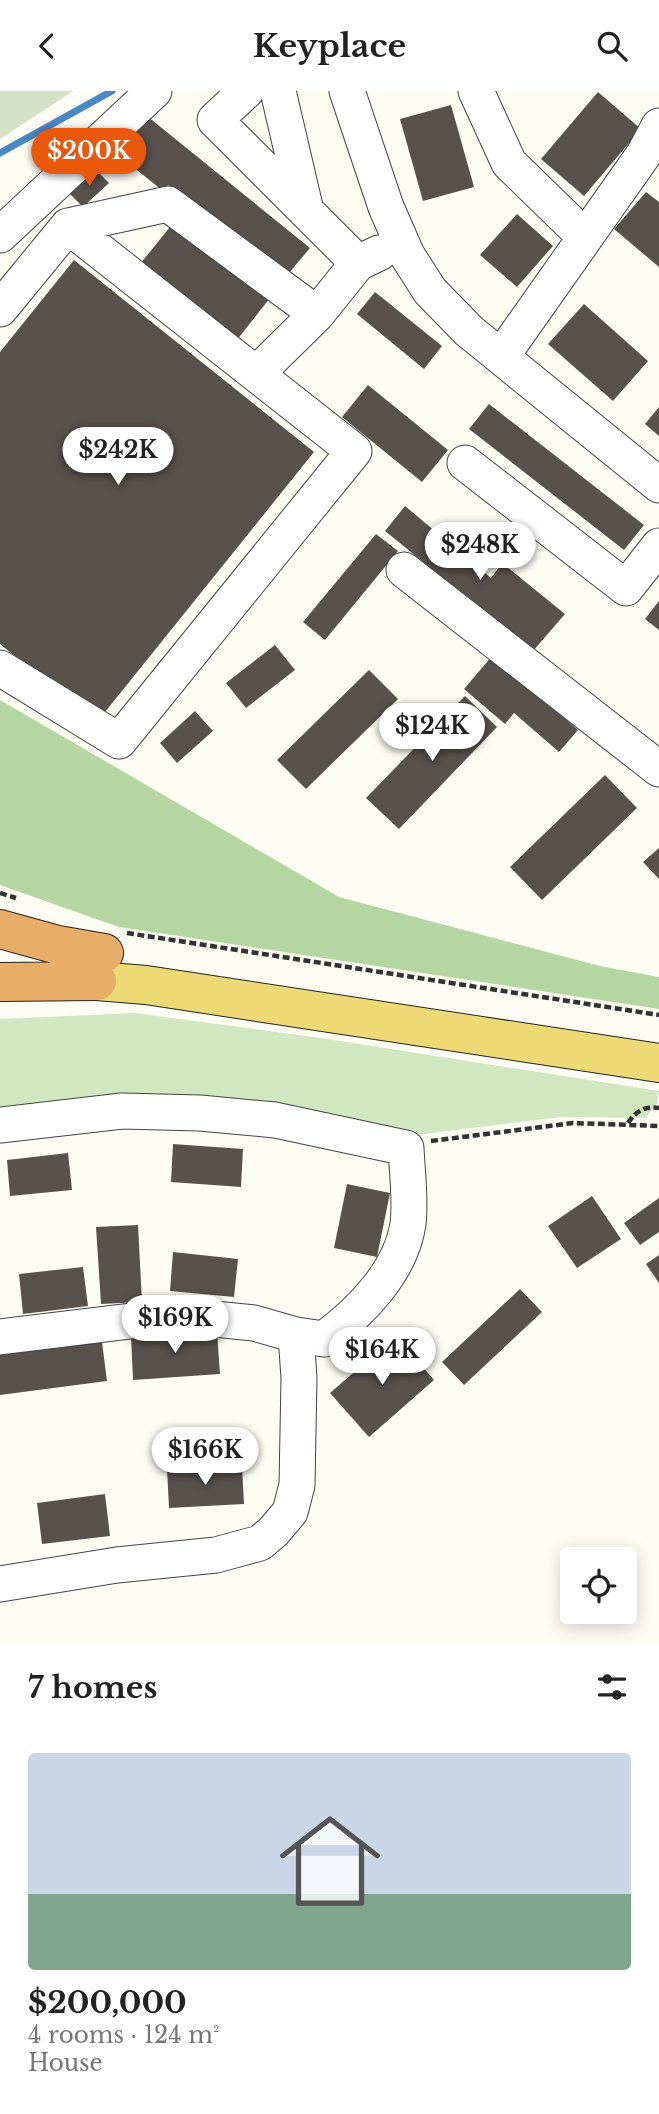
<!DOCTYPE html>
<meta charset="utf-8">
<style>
body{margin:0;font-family:"Libre Baskerville",serif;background:#f6f6f6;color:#222;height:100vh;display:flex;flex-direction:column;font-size:26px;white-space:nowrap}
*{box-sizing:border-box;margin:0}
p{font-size:23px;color:#767676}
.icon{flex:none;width:38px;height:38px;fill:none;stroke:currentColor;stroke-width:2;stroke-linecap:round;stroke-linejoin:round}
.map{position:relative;height:1554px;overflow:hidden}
.panel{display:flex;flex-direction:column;background:#fff;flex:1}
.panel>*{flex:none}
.fabs{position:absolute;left:560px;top:1456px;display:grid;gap:14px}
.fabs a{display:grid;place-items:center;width:77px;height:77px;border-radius:7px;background:#fff;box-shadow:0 4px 18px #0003;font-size:35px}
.price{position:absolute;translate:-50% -60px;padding:0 16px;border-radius:24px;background:#fff;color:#222;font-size:23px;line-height:46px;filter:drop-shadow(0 2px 4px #0008)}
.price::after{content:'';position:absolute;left:50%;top:42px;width:21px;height:16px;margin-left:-10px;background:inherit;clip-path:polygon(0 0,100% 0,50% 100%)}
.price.on{background:#ea580c;color:#fff}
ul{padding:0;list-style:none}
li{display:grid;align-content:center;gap:14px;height:371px;padding:0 28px}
li span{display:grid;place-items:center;height:217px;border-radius:7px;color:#555}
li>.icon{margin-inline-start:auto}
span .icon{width:126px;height:126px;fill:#fffc;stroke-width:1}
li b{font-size:30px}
h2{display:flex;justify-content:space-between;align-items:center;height:84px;padding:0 28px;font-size:30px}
header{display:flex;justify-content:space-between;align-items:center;height:91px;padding:0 28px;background:#fff;font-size:32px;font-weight:700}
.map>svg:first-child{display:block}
</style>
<header><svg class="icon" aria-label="back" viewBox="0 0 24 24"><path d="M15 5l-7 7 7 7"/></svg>Keyplace<svg class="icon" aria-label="search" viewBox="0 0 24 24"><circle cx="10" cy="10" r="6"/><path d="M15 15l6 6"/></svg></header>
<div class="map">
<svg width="659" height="1554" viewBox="0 0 659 1554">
<rect width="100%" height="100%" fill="#fefdf4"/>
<path fill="#d1e7c0" d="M 135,922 L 321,947 L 659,1000 L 657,1013 L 645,1027 L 561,1026 L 416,1044 L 270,1010 L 111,1008 L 0,1023 L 0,928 Z"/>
<path fill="#b4d6a0" d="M 0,609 L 339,806 L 600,875 L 659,886 L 659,918 L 119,836 L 0,794 Z"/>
<path fill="#d5e0c6" d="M 0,0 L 73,0 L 0,48 Z"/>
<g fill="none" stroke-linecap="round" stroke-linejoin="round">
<path stroke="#4a88c3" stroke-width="7" d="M 0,62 L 112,0"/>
</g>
<path fill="#58524d" d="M 598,1 L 641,38 L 584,105 L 541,68 Z
M 451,14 L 474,96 L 423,110 L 400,28 Z
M 147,25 L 310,157 L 284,188 L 168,94 L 163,100 L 117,63 Z
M 94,77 L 109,92 L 83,116 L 69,102 Z
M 646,101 L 659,111 L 659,176 L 614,138 Z
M 517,123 L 553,155 L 517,196 L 480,164 Z
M 174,131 L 270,207 L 233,254 L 136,178 Z
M 74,169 L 314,361 L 97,631 L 0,553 L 0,261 Z
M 375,201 L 442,255 L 424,278 L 357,223 Z
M 584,213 L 648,270 L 613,310 L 548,253 Z
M 368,294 L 448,359 L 422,391 L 342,326 Z
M 489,313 L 644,434 L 624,459 L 469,338 Z
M 659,316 L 659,345 L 645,333 Z
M 405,415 L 491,487 L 502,472 L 565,523 L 533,560 L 385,440 Z
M 376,443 L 398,460 L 325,549 L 303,531 Z
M 659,510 L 659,539 L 645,528 Z
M 275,554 L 295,579 L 246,617 L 226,592 Z
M 492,565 L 578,639 L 559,661 L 514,622 L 505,633 L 464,598 Z
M 369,579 L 398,608 L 306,698 L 277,669 Z
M 465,605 L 497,636 L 399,738 L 366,707 Z
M 195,620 L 213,640 L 177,672 L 160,652 Z
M 605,684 L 637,717 L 542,809 L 510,776 Z
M 659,757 L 659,788 L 643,771 Z
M 173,1053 L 243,1058 L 241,1096 L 171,1091 Z
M 68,1062 L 72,1099 L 10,1105 L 7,1069 Z
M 347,1093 L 390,1102 L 377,1166 L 334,1157 Z
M 592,1105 L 621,1148 L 577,1177 L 548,1135 Z
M 659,1107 L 659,1141 L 640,1154 L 624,1132 Z
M 138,1134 L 142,1211 L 101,1213 L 96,1136 Z
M 173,1161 L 238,1168 L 234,1206 L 170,1200 Z
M 659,1164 L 659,1192 L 646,1173 Z
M 83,1176 L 88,1215 L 23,1223 L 19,1183 Z
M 520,1198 L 542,1221 L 464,1294 L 442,1271 Z
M 217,1240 L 220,1283 L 133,1289 L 131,1245 Z
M 396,1245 L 434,1289 L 369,1346 L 330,1302 Z
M 102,1251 L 107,1290 L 0,1304 L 0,1264 Z
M 242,1375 L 244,1413 L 169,1417 L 167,1378 Z
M 105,1403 L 110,1445 L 42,1453 L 37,1412 Z"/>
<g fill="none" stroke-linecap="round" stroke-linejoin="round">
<g stroke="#434343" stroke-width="37">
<path id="minor" d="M 246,0 L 215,29 L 358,172 L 379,162
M 278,0 L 306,120
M 347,0 L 386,116 L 407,164 L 430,200 L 469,240 L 659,394
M 476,0 L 509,72 L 585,146
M 68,135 L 256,283
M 0,144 L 154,0
M 0,218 L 68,135 L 168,113 L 317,223
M 501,266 L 644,63 L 659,35
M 465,372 L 626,497 L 659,455
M 404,479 L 659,678
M 0,577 L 119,650 L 354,360 L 256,283 L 317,223 L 358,172
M 0,1034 L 122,1020 L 200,1022 L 275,1029 L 406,1057 C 407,1081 411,1108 408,1133 C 401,1180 361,1221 324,1248 L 296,1244 L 254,1232 L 204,1227 L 139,1229 L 0,1246
M 0,1493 L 117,1474 L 216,1464 L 260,1452 L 273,1441 L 290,1421 L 297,1394 L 299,1287 L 296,1244"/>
</g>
<g stroke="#212121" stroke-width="40">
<path id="major" d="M 97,890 L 146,894 L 659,972"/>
</g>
<g stroke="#212121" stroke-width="40">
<path id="highway" d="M 0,838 L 58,854 L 104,862
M 0,891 L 97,890"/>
</g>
<path stroke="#323232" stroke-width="4.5" stroke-dasharray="7 3.5" stroke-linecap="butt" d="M 0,802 L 16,807
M 127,842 L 659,924
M 628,1032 C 636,1020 644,1015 659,1017
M 431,1050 L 573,1032 L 659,1035"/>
<use href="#minor" stroke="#fff" stroke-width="35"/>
<use href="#major" stroke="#edda75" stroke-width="38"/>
<use href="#highway" stroke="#e8ae68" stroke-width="38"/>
</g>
</svg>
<div class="fabs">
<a><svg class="icon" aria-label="locate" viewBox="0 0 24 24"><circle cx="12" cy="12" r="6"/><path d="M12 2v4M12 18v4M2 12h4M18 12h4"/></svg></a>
</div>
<b class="price on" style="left:89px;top:97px">$200K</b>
<b class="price" style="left:118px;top:396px">$242K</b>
<b class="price" style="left:480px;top:491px">$248K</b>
<b class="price" style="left:432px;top:672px">$124K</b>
<b class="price" style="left:175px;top:1264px">$169K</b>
<b class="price" style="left:382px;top:1296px">$164K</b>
<b class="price" style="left:205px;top:1396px">$166K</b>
</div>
<section class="panel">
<h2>7 homes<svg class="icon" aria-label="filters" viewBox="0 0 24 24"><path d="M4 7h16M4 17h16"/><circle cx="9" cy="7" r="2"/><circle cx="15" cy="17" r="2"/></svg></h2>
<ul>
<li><span style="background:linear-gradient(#c9d6e8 65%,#7fa58c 0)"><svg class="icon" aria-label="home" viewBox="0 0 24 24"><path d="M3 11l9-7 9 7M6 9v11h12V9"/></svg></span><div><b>$200,000</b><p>4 rooms · 124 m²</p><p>House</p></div></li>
</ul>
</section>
